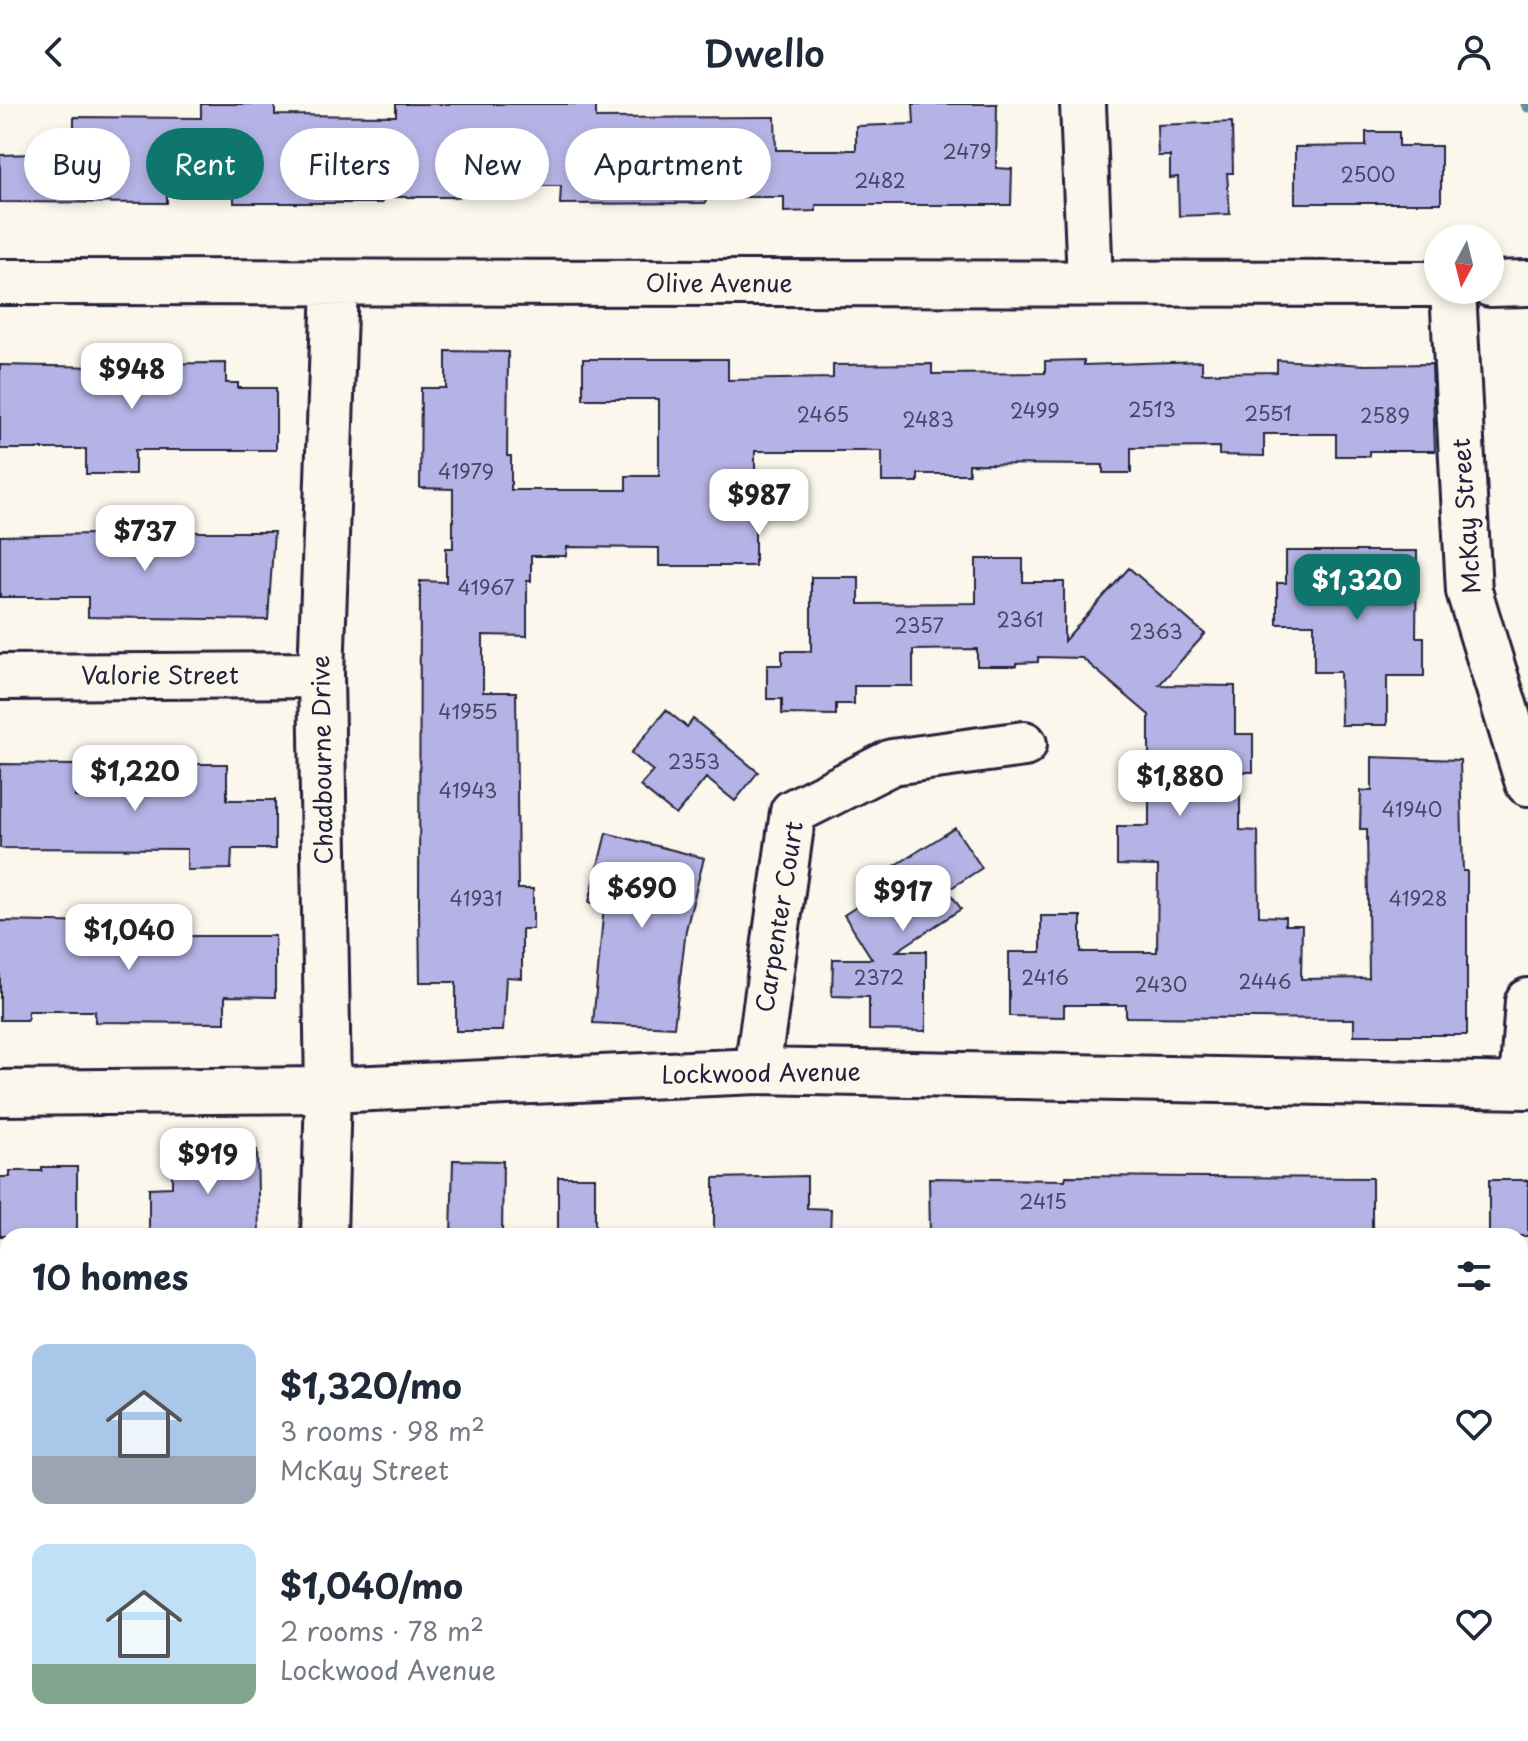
<!DOCTYPE html>
<meta charset="utf-8">
<style>
body{margin:0;font-family:"Playpen Sans",sans-serif;background:#f6f6f7;color:#1f2937;height:100vh;display:flex;flex-direction:column;font-size:30px;white-space:nowrap}
*{box-sizing:border-box;margin:0}
p{font-size:26px;color:#747a83}
.icon{flex:none;width:44px;height:44px;fill:none;stroke:currentColor;stroke-width:2;stroke-linecap:round;stroke-linejoin:round}
.map{position:relative;flex:1;overflow:hidden}
.side{position:absolute;left:0px;top:1124px;width:1528px;height:514px;display:flex;flex-direction:column;background:#fff;border-radius:24px 24px 0 0;box-shadow:0 4px 12px #0003}
.side>*{flex:none}
.guide{position:absolute;left:24px;top:24px;width:800px;height:72px;display:flex;gap:16px}
.needle{width:52px;rotate:187deg}
.controls{position:absolute;left:1424px;top:120px;display:grid;gap:16px}
.controls a{display:grid;place-items:center;width:80px;height:80px;border-radius:50%;background:#fff;box-shadow:0 4px 12px #0003;font-size:40px}
.price{position:absolute;translate:-50% -68px;padding:0 18px;border-radius:16px;background:#fff;color:#222;font-size:26px;line-height:52px;filter:drop-shadow(0 2px 4px #0008)}
.price::after{content:'';position:absolute;left:50%;top:48px;width:24px;height:18px;margin-left:-12px;background:inherit;clip-path:polygon(0 0,100% 0,50% 100%)}
.price.selected{background:#0f766e;color:#fff}
ul{padding:0;list-style:none}
li{display:flex;align-items:center;gap:24px;height:200px;padding:0 32px}
li span{display:grid;place-items:center;flex:none;width:224px;height:160px;border-radius:16px;color:#555}
li>.icon{margin-inline-start:auto}
span .icon{width:96px;height:96px;fill:#fffc;stroke-width:1}
li b{font-size:34px}
h2{display:flex;justify-content:space-between;align-items:center;height:96px;padding:0 32px;font-size:34px}
.pill{padding:0 28px;border-radius:36px;background:#fff;box-shadow:0 4px 12px #0003;font-size:28px;line-height:72px}
.pill.selected{background:#0f766e;color:#fff}
header{display:flex;justify-content:space-between;align-items:center;height:104px;padding:0 32px;background:#fff;font-size:36px;font-weight:600}
.map>svg:first-child{display:block}
</style>
<header><svg class="icon" aria-label="back" viewBox="0 0 24 24"><path d="M15 5l-7 7 7 7"/></svg>Dwello<svg class="icon" aria-label="person" viewBox="0 0 24 24"><circle cx="12" cy="8" r="4"/><path d="M4 21q1-7 8-7t8 7"/></svg></header>
<div class="map">
<svg width="1528" height="1637" viewBox="0 0 1528 1637">
<rect width="100%" height="100%" fill="#fbf7ec"/>
<filter id="ink" filterUnits="userSpaceOnUse"><feTurbulence type="fractalNoise" baseFrequency=".0125" numOctaves="2"/><feDisplacementMap in="SourceGraphic" scale="16" xChannelSelector="R" yChannelSelector="G"/><feConvolveMatrix kernelMatrix="1 2 1 2 8 2 1 2 1" color-interpolation-filters="sRGB"/></filter>
<g filter="url(#ink)">
<path fill="#e6e3ea" d="M 1520,1211 L 1528,1211 L 1528,1637 L 541,1637 L 541,1630 L 1520,1630 Z"/>
<path fill="#c1d287" stroke="#727a61" stroke-width="2" d="M 654,1630 L 906,1630 L 906,1637 L 655,1637 Z"/>
<g fill="none" stroke-linecap="round" stroke-linejoin="round">
<path stroke="#6391a6" stroke-width="11" d="M 1526,0 L 1528,3"/>
</g>
<path fill="#b5b3e5" stroke="#22223b" stroke-width="2" d="M 201,0 L 275,0 L 275,11 L 396,12 L 396,0 L 596,0 L 596,14 L 775,13 L 776,46 L 856,46 L 856,22 L 914,20 L 913,0 L 997,0 L 996,64 L 1012,65 L 1011,101 L 816,101 L 816,107 L 784,108 L 784,93 L 706,93 L 706,99 L 560,100 L 561,82 L 492,82 L 492,89 L 459,89 L 459,93 L 382,93 L 382,99 L 234,99 L 234,90 L 167,90 L 167,99 L 0,98 L 0,51 L 74,49 L 74,13 L 201,14 Z
M 1232,18 L 1233,69 L 1227,69 L 1230,110 L 1179,112 L 1178,73 L 1170,74 L 1170,52 L 1158,52 L 1157,21 Z
M 1366,28 L 1399,28 L 1399,42 L 1441,42 L 1441,99 L 1295,99 L 1295,43 L 1366,42 Z
M 446,247 L 508,248 L 507,352 L 511,352 L 511,386 L 626,386 L 626,372 L 659,372 L 659,295 L 583,295 L 583,255 L 728,255 L 728,276 L 833,274 L 833,261 L 932,260 L 932,270 L 1045,269 L 1045,257 L 1084,256 L 1084,261 L 1202,257 L 1202,269 L 1277,268 L 1277,256 L 1365,261 L 1432,260 L 1435,347 L 1369,347 L 1369,352 L 1336,352 L 1336,330 L 1264,330 L 1264,352 L 1219,351 L 1219,343 L 1131,344 L 1131,369 L 1103,369 L 1103,361 L 969,360 L 969,370 L 918,370 L 918,378 L 882,378 L 882,347 L 755,347 L 755,462 L 659,462 L 659,444 L 567,443 L 566,452 L 531,452 L 531,477 L 527,477 L 527,532 L 483,531 L 483,588 L 516,588 L 518,785 L 533,785 L 533,825 L 522,825 L 522,874 L 506,873 L 503,927 L 456,927 L 456,878 L 420,878 L 419,804 L 420,477 L 446,478 L 446,444 L 453,444 L 453,385 L 420,384 L 421,284 L 446,284 Z
M 226,259 L 226,279 L 238,279 L 238,284 L 276,284 L 276,346 L 135,346 L 135,370 L 86,370 L 86,345 L 0,345 L 0,261 L 103,263 L 103,260 Z
M 189,428 L 274,428 L 268,516 L 88,513 L 88,493 L 0,493 L 0,432 Z
M 1286,447 L 1417,447 L 1416,533 L 1424,533 L 1424,572 L 1387,572 L 1387,621 L 1341,621 L 1340,568 L 1314,568 L 1314,520 L 1277,520 L 1277,479 L 1286,479 Z
M 976,455 L 1023,455 L 1023,478 L 1064,478 L 1064,537 L 1129,464 L 1205,530 L 1159,581 L 1235,582 L 1235,630 L 1253,630 L 1253,668 L 1240,668 L 1240,726 L 1258,727 L 1259,812 L 1285,813 L 1285,821 L 1302,821 L 1301,875 L 1369,874 L 1367,725 L 1360,725 L 1361,687 L 1372,687 L 1372,653 L 1460,656 L 1463,767 L 1467,767 L 1467,931 L 1354,931 L 1354,915 L 1126,913 L 1126,901 L 1064,901 L 1064,913 L 1009,912 L 1009,848 L 1041,848 L 1041,812 L 1081,812 L 1081,848 L 1157,848 L 1158,762 L 1117,761 L 1117,722 L 1149,722 L 1149,611 L 1082,554 L 1038,553 L 1038,558 L 1016,559 L 1016,562 L 977,562 L 977,545 L 913,546 L 913,582 L 854,582 L 854,600 L 836,600 L 836,611 L 782,610 L 782,595 L 767,595 L 767,561 L 782,561 L 782,547 L 811,547 L 811,473 L 859,473 L 859,500 L 976,499 Z
M 666,606 L 687,623 L 693,615 L 758,668 L 735,697 L 706,674 L 676,711 L 640,682 L 653,667 L 631,649 Z
M 0,660 L 75,661 L 75,693 L 137,691 L 137,660 L 227,660 L 227,696 L 275,696 L 275,745 L 232,745 L 231,765 L 187,766 L 187,745 L 0,744 Z
M 955,724 L 982,764 L 948,786 L 961,805 L 897,847 L 926,847 L 926,927 L 869,926 L 869,893 L 832,892 L 833,855 L 872,855 L 844,811 L 864,798 L 861,792 L 889,775 L 885,768 Z
M 606,729 L 704,754 L 686,826 L 674,923 L 593,919 L 604,802 L 589,798 Z
M 0,817 L 150,820 L 150,832 L 275,832 L 275,893 L 225,892 L 225,919 L 95,918 L 95,907 L 28,907 L 28,916 L 0,916 Z
M 172,1046 L 257,1046 L 259,1132 L 149,1132 L 149,1084 L 172,1083 Z
M 453,1056 L 503,1057 L 502,1132 L 451,1132 Z
M 42,1063 L 77,1063 L 77,1132 L 0,1132 L 0,1073 L 10,1073 L 10,1067 L 42,1067 Z
M 807,1072 L 807,1104 L 831,1105 L 830,1132 L 714,1132 L 714,1074 Z
M 1066,1072 L 1372,1074 L 1372,1132 L 930,1132 L 929,1074 L 1065,1076 Z
M 558,1073 L 595,1073 L 595,1132 L 558,1132 Z
M 1489,1076 L 1528,1076 L 1528,1132 L 1489,1132 Z"/>
<g fill="none" stroke-linecap="round" stroke-linejoin="round">
<g stroke="#22223b" stroke-width="50">
<path id="minor" d="M 1083,0 L 1090,178
M 0,178 L 1438,180
M 1490,180 L 1528,179
M 1453,186 L 1469,487 L 1528,679
M 0,573 L 321,571
M 757,967 L 793,708 L 892,658 L 1024,640
M 1522,981 L 1528,897
M 0,989 L 328,986 L 757,967 L 1528,982
M 324,1132 L 328,986 L 321,571 L 335,181
M 0,1435 L 8,1437
M 317,1630 L 317,1637"/>
</g>
<use href="#minor" stroke="#fbf7ec" stroke-width="44"/>
</g>
</g>
<g text-anchor="middle" stroke-width="8" stroke-linejoin="round" paint-order="stroke">
<g font-size="20" fill="#474666">
<text x="967" y="55">2479</text>
<text x="1368" y="78">2500</text>
<text x="880" y="84">2482</text>
<text x="1152" y="313">2513</text>
<text x="1035" y="314">2499</text>
<text x="1268" y="317">2551</text>
<text x="823" y="318">2465</text>
<text x="1385" y="319">2589</text>
<text x="928" y="323">2483</text>
<text x="466" y="375">41979</text>
<text x="486" y="491">41967</text>
<text x="1020" y="523">2361</text>
<text x="919" y="529">2357</text>
<text x="1156" y="535">2363</text>
<text x="468" y="615">41955</text>
<text x="694" y="665">2353</text>
<text x="468" y="694">41943</text>
<text x="1412" y="713">41940</text>
<text x="476" y="802">41931</text>
<text x="1418" y="802">41928</text>
<text x="879" y="881">2372</text>
<text x="1045" y="881">2416</text>
<text x="1265" y="885">2446</text>
<text x="1161" y="888">2430</text>
<text x="1043" y="1105">2415</text>
</g>
<g font-size="24" fill="#22223b" stroke="#fbf7ec">
<text x="719" y="188">Olive Avenue</text>
<text transform="translate(1467 412) rotate(-94)" y="8">McKay Street</text>
<text x="160" y="580">Valorie Street</text>
<text transform="translate(323 656) rotate(-91)" y="8">Chadbourne Drive</text>
<text transform="translate(780 813) rotate(-81)" y="8">Carpenter Court</text>
<text transform="translate(761 970) rotate(-1)" y="8">Lockwood Avenue</text>
</g>
</g>
</svg>
<div class="controls">
<a><svg class="needle" viewBox="-14 -14 28 28"><path d="M0-13l5 13h-10z" fill="#e53935"/><path d="M0 13l5-13h-10z" fill="#747a83"/></svg></a>
</div>
<b class="price" style="left:132px;top:307px">$948</b>
<b class="price" style="left:759px;top:433px">$987</b>
<b class="price" style="left:145px;top:469px">$737</b>
<b class="price selected" style="left:1357px;top:518px">$1,320</b>
<b class="price" style="left:135px;top:709px">$1,220</b>
<b class="price" style="left:1180px;top:714px">$1,880</b>
<b class="price" style="left:642px;top:826px">$690</b>
<b class="price" style="left:903px;top:829px">$917</b>
<b class="price" style="left:129px;top:868px">$1,040</b>
<b class="price" style="left:208px;top:1092px">$919</b>
<div class="guide">
<a class="pill">Buy</a>
<a class="pill selected">Rent</a>
<a class="pill">Filters</a>
<a class="pill">New</a>
<a class="pill">Apartment</a>
</div>
<section class="side">
<h2>10 homes<svg class="icon" aria-label="filters" viewBox="0 0 24 24"><path d="M4 7h16M4 17h16"/><circle cx="9" cy="7" r="2"/><circle cx="15" cy="17" r="2"/></svg></h2>
<ul>
<li><span style="background:linear-gradient(#a9c7e8 70%,#9aa5b1 0)"><svg class="icon" aria-label="home" viewBox="0 0 24 24"><path d="M3 11l9-7 9 7M6 9v11h12V9"/></svg></span><div><b>$1,320/mo</b><p>3 rooms · 98 m²</p><p>McKay Street</p></div><svg class="icon" aria-label="heart" viewBox="0 0 24 24"><path d="M12 20l-8-8c-3-5 5-10 8-4 3-6 11-1 8 4z"/></svg></li>
<li><span style="background:linear-gradient(#bfe0f5 75%,#7fa58c 0)"><svg class="icon" aria-label="home" viewBox="0 0 24 24"><path d="M3 11l9-7 9 7M6 9v11h12V9"/></svg></span><div><b>$1,040/mo</b><p>2 rooms · 78 m²</p><p>Lockwood Avenue</p></div><svg class="icon" aria-label="heart" viewBox="0 0 24 24"><path d="M12 20l-8-8c-3-5 5-10 8-4 3-6 11-1 8 4z"/></svg></li>
</ul>
</section>
</div>
